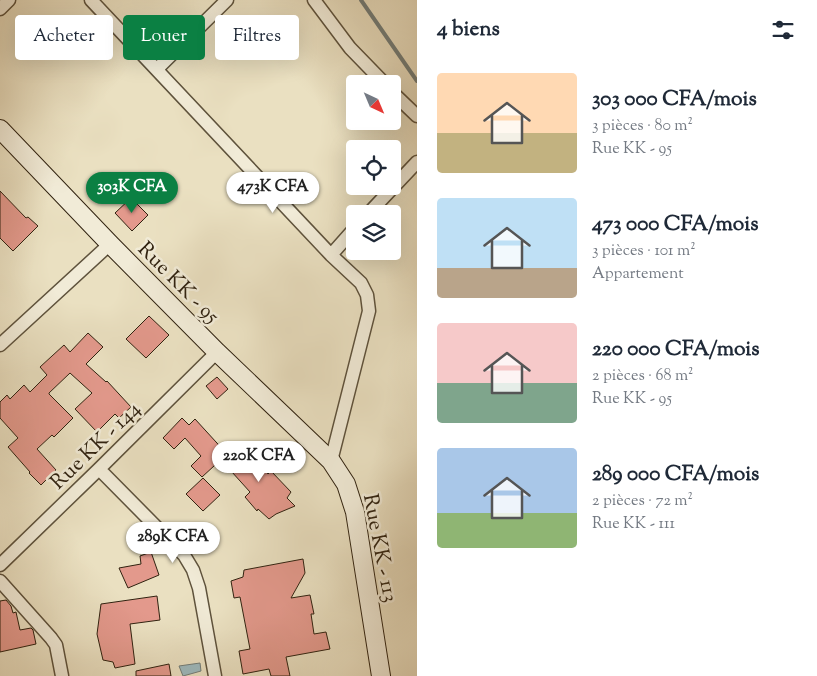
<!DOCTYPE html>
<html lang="fr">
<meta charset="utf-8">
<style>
body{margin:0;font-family:"Sorts Mill Goudy",serif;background:#f6f6f7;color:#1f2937;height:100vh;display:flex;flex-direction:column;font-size:19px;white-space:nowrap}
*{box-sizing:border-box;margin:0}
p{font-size:16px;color:#747a83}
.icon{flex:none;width:28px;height:28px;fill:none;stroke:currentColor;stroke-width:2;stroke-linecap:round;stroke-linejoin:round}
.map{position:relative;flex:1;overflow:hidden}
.panel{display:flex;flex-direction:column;background:#fff;width:400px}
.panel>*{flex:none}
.hud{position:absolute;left:15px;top:15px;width:326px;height:45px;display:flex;gap:10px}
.needle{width:32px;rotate:136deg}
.fabs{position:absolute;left:346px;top:75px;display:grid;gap:10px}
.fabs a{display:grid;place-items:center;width:55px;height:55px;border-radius:5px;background:#fff;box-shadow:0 5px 20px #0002;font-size:25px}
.price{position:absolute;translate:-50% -42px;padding:0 11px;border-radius:18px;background:#fff;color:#222;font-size:16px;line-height:32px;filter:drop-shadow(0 1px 2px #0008)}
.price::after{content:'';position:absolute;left:50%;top:30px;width:15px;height:11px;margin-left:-8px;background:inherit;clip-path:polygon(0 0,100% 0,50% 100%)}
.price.current{background:#0b8043;color:#fff}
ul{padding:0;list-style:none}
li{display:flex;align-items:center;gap:15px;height:125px;padding:0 20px}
li span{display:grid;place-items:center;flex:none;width:140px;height:100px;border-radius:5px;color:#555}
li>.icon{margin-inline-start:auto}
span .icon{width:60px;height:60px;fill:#fffc;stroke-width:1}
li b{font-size:21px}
h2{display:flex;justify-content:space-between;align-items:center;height:60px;padding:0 20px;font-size:21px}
.pill{padding:0 18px;border-radius:5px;background:#fff;box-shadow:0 5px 20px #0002;font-size:18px;line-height:45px}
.pill.current{background:#0b8043;color:#fff}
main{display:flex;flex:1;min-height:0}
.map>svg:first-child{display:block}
</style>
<main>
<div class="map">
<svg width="417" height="676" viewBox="0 0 417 676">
<rect width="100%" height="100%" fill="#eae0c1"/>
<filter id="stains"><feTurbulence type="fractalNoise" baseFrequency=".004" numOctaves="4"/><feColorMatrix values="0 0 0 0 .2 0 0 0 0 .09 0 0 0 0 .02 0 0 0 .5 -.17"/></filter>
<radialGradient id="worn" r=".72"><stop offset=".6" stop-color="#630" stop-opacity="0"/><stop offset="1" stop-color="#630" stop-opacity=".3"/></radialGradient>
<path fill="#9ebabf" stroke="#727d79" d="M 200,663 L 201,671 L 183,676 L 179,666 Z"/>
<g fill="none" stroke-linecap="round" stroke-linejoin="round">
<path stroke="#727d79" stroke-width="4" d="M 361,0 L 417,81"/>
</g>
<path fill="#e3998c" stroke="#302210" d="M 0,191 L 26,218 L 28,217 L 38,226 L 13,251 L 0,238 Z
M 131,198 L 148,215 L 132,231 L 115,213 Z
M 149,316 L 169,335 L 146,358 L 126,339 Z
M 88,333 L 103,347 L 86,364 L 106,382 L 107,381 L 131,407 L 119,418 L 115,414 L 97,432 L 75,409 L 92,393 L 70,373 L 49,393 L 49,394 L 73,418 L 54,437 L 52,435 L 37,449 L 56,470 L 41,485 L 29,473 L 30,472 L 8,447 L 18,438 L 0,418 L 0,402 L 7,395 L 10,399 L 24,385 L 30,392 L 47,375 L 40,367 L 64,345 L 70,352 Z
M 217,377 L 228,389 L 217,399 L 206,386 Z
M 182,418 L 189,425 L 195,419 L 227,454 L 202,477 L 191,466 L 201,456 L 185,438 L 174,449 L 163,438 Z
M 244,444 L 268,474 L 271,471 L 291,492 L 287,498 L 295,506 L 276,514 L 269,519 L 258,509 L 257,511 L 245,497 L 250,492 L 222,461 Z
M 203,478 L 220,495 L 203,511 L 186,494 Z
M 151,552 L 159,575 L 128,588 L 119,568 L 141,564 L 140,556 Z
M 303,559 L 305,573 L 291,598 L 310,595 L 314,614 L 311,614 L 314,634 L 326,632 L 330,649 L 286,657 L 290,676 L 271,676 L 269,669 L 243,674 L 239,651 L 250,649 L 240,597 L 234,598 L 231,581 L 243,577 L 244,570 Z
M 157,596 L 160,620 L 130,624 L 135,664 L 115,668 L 113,662 L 103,660 L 97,634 L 101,604 Z
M 6,600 L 11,606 L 13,613 L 16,612 L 20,630 L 31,628 L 33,630 L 36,644 L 0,652 L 0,601 Z
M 169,664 L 171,676 L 136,676 L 136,671 Z"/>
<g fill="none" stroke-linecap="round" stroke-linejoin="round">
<g stroke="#5e523c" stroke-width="15">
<path id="street" d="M 91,0 L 331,255 L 361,283 L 367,295 L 369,311 L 331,461
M 314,0 L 350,48 L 385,84
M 0,9 L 9,0
M 157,69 L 227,0
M 392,92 L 417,116
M 368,214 L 417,162
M 331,255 L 355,228
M 0,345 L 110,244
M 99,469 L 184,555 L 193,570 L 199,588 L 215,676
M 0,565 L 99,469 L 217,352
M 0,581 L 51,638 L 56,645 L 62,676"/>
</g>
<g stroke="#302210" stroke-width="20">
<path id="secondary" d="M 0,129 L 110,244 L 217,352 L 331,461 L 346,484 L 355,512 L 381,676"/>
</g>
<use href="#street" stroke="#f1ebd7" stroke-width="12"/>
<use href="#secondary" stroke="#f1ebd7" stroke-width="18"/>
</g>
<g text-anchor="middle" stroke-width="5" stroke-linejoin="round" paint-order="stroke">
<g font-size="21" fill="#302210" stroke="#f1ebd7">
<text transform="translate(179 282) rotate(45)" y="7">Rue KK - 95</text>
<text transform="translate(95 445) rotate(-44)" y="7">Rue KK - 144</text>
<text transform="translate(381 548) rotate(79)" y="7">Rue KK - 113</text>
</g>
</g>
<rect width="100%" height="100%" filter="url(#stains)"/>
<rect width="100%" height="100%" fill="url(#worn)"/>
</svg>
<div class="fabs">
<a><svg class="needle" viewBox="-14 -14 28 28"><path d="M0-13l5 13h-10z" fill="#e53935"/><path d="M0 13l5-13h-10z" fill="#747a83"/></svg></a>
<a><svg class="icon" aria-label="locate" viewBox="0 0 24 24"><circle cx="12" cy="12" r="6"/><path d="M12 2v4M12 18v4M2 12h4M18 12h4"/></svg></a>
<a><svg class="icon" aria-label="layers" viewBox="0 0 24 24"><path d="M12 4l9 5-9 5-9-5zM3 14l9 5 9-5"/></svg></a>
</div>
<b class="price current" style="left:132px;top:214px">303K CFA</b>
<b class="price" style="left:273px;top:214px">473K CFA</b>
<b class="price" style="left:259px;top:483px">220K CFA</b>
<b class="price" style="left:173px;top:564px">289K CFA</b>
<div class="hud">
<a class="pill">Acheter</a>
<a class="pill current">Louer</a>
<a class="pill">Filtres</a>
</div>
</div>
<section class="panel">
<h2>4 biens<svg class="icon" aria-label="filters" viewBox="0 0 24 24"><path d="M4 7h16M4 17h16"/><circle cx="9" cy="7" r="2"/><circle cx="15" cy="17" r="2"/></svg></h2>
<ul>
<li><span style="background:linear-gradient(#ffd9b3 60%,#c2b280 0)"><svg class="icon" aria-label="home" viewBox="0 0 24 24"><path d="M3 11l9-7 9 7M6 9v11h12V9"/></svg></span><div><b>303 000 CFA/mois</b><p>3 pièces · 80 m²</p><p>Rue KK - 95</p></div></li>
<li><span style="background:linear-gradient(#bfe0f5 70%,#b9a48a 0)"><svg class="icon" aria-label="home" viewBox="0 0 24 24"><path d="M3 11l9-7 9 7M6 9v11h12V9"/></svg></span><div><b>473 000 CFA/mois</b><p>3 pièces · 101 m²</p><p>Appartement</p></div></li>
<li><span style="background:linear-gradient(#f6c9c9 60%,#7fa58c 0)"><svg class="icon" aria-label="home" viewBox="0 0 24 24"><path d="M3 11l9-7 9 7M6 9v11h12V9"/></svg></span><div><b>220 000 CFA/mois</b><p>2 pièces · 68 m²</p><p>Rue KK - 95</p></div></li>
<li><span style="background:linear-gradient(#a9c7e8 65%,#8fb573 0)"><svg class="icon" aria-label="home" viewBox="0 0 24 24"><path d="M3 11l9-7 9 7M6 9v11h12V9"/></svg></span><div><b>289 000 CFA/mois</b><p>2 pièces · 72 m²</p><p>Rue KK - 111</p></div></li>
</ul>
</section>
</main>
